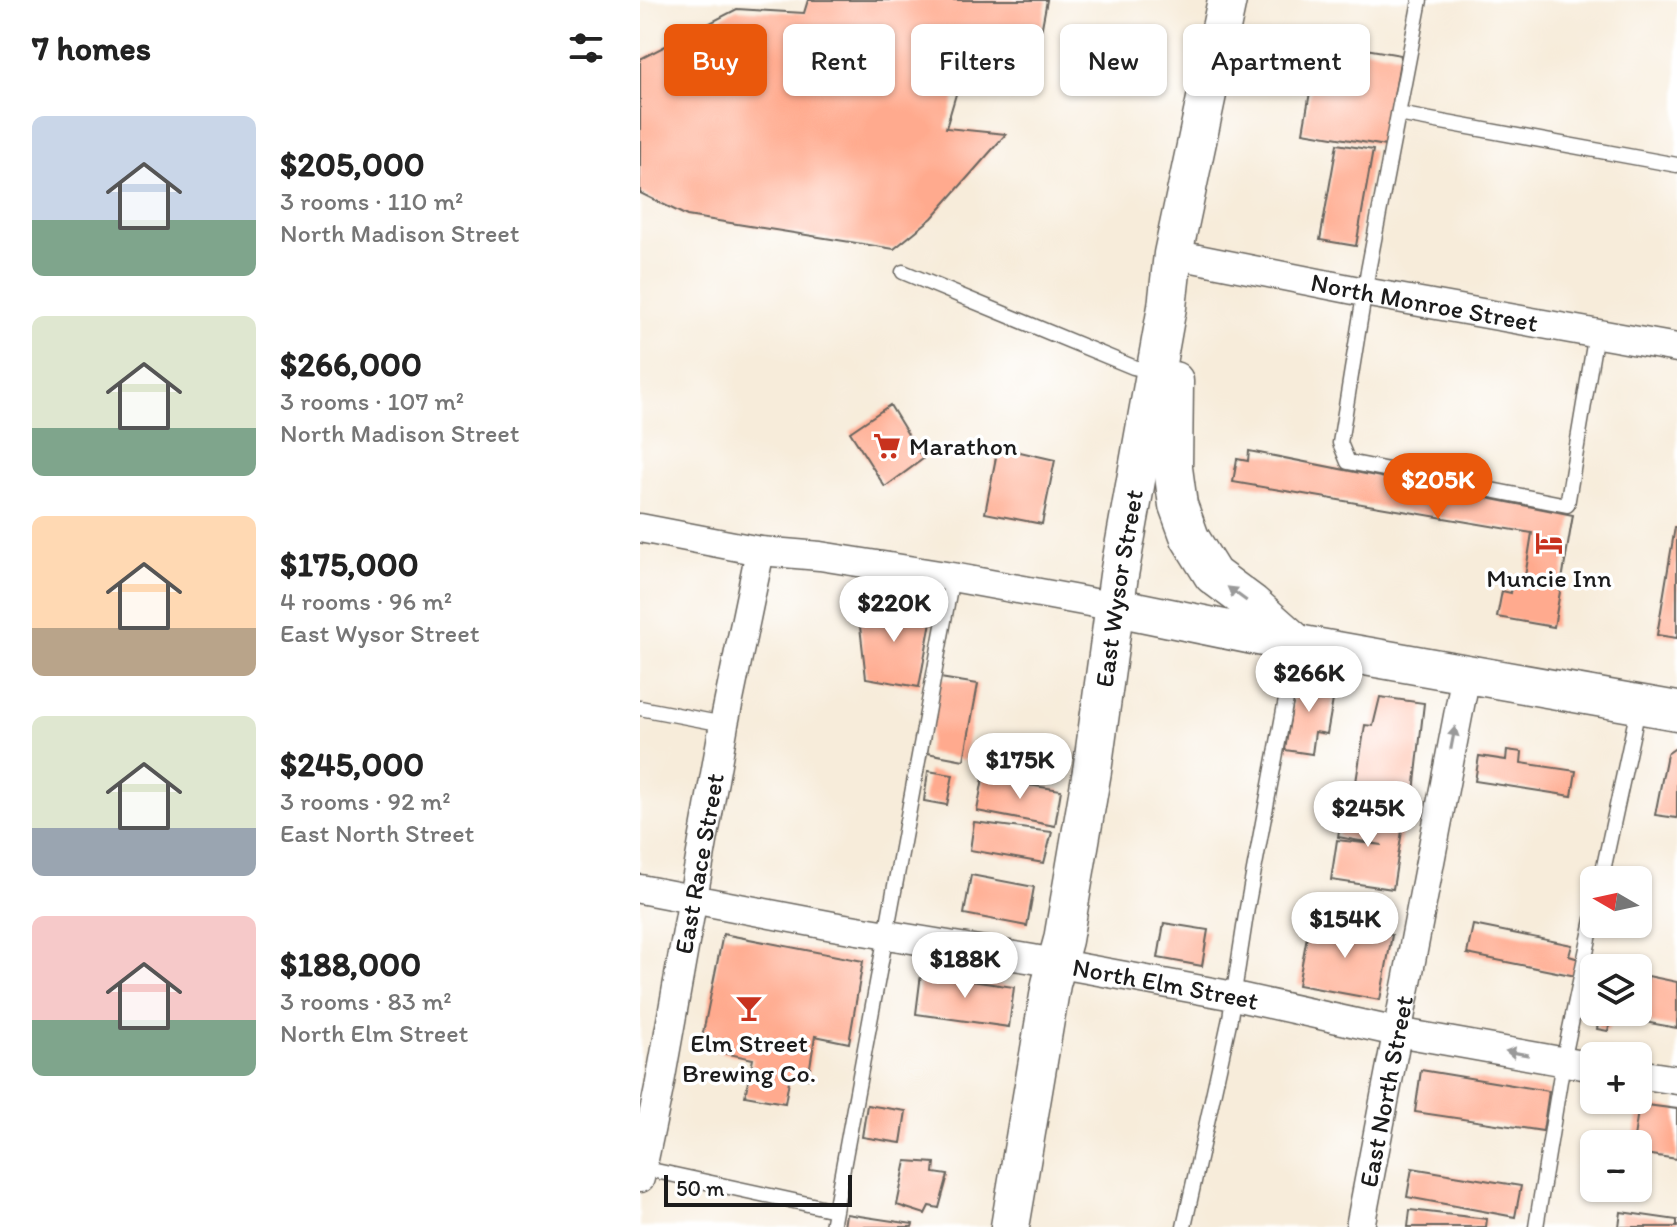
<!DOCTYPE html>
<meta charset="utf-8">
<style>
body{margin:0;font-family:Itim,sans-serif;background:#f2f2f2;color:#222;height:100vh;display:flex;flex-direction:column;font-size:30px;white-space:nowrap}
*{box-sizing:border-box;margin:0}
p{font-size:26px;color:#767676}
.icon{flex:none;width:44px;height:44px;fill:none;stroke:currentColor;stroke-width:2;stroke-linecap:round;stroke-linejoin:round}
.map{position:relative;flex:1;overflow:hidden}
.drawer{display:flex;flex-direction:column;background:#fff;width:640px}
.drawer>*{flex:none}
.top-card{position:absolute;left:24px;top:24px;width:760px;height:72px;display:flex;gap:16px}
.needle{width:52px;rotate:279deg}
.tools{position:absolute;left:940px;top:866px;display:grid;gap:16px}
.tools a{display:grid;place-items:center;width:72px;height:72px;border-radius:12px;background:#fff;box-shadow:0 2px 6px #0004;font-size:40px}
.scale{position:absolute;left:24px;bottom:20px;width:188px;box-sizing:border-box;padding-left:8px;border:4px solid #1c1c1c;border-top:0;font-size:22px;line-height:28px;white-space:nowrap;color:#1c1c1c;-webkit-text-stroke:6px #fff;paint-order:stroke}
.price{position:absolute;translate:-50% -68px;padding:0 18px;border-radius:28px;background:#fff;color:#222;font-size:26px;line-height:52px;filter:drop-shadow(0 2px 4px #0008)}
.price::after{content:'';position:absolute;left:50%;top:48px;width:24px;height:18px;margin-left:-12px;background:inherit;clip-path:polygon(0 0,100% 0,50% 100%)}
.price.selected{background:#ea580c;color:#fff}
ul{padding:0;list-style:none}
li{display:flex;align-items:center;gap:24px;height:200px;padding:0 32px}
li span{display:grid;place-items:center;flex:none;width:224px;height:160px;border-radius:12px;color:#555}
li>.icon{margin-inline-start:auto}
span .icon{width:96px;height:96px;fill:#fffc;stroke-width:1}
li b{font-size:34px}
h2{display:flex;justify-content:space-between;align-items:center;height:96px;padding:0 32px;font-size:34px}
.chip{padding:0 28px;border-radius:12px;background:#fff;box-shadow:0 2px 6px #0004;font-size:28px;line-height:72px}
.chip.selected{background:#ea580c;color:#fff}
main{display:flex;flex:1;min-height:0}
.map>svg:first-child{display:block}
</style>
<main>
<section class="drawer">
<h2>7 homes<svg class="icon" aria-label="filters" viewBox="0 0 24 24"><path d="M4 7h16M4 17h16"/><circle cx="9" cy="7" r="2"/><circle cx="15" cy="17" r="2"/></svg></h2>
<ul>
<li><span style="background:linear-gradient(#c9d6e8 65%,#7fa58c 0)"><svg class="icon" aria-label="home" viewBox="0 0 24 24"><path d="M3 11l9-7 9 7M6 9v11h12V9"/></svg></span><div><b>$205,000</b><p>3 rooms · 110 m²</p><p>North Madison Street</p></div></li>
<li><span style="background:linear-gradient(#dfe7d0 70%,#7fa58c 0)"><svg class="icon" aria-label="home" viewBox="0 0 24 24"><path d="M3 11l9-7 9 7M6 9v11h12V9"/></svg></span><div><b>$266,000</b><p>3 rooms · 107 m²</p><p>North Madison Street</p></div></li>
<li><span style="background:linear-gradient(#ffd9b3 70%,#b9a48a 0)"><svg class="icon" aria-label="home" viewBox="0 0 24 24"><path d="M3 11l9-7 9 7M6 9v11h12V9"/></svg></span><div><b>$175,000</b><p>4 rooms · 96 m²</p><p>East Wysor Street</p></div></li>
<li><span style="background:linear-gradient(#dfe7d0 70%,#9aa5b1 0)"><svg class="icon" aria-label="home" viewBox="0 0 24 24"><path d="M3 11l9-7 9 7M6 9v11h12V9"/></svg></span><div><b>$245,000</b><p>3 rooms · 92 m²</p><p>East North Street</p></div></li>
<li><span style="background:linear-gradient(#f6c9c9 65%,#7fa58c 0)"><svg class="icon" aria-label="home" viewBox="0 0 24 24"><path d="M3 11l9-7 9 7M6 9v11h12V9"/></svg></span><div><b>$188,000</b><p>3 rooms · 83 m²</p><p>North Elm Street</p></div></li>
</ul>
</section>
<div class="map">
<svg width="1037" height="1227" viewBox="0 0 1037 1227">
<rect width="100%" height="100%" fill="#fff"/>
<filter id="ink" filterUnits="userSpaceOnUse"><feTurbulence type="fractalNoise" baseFrequency=".0125" numOctaves="2"/><feDisplacementMap in="SourceGraphic" scale="16" xChannelSelector="R" yChannelSelector="G"/><feConvolveMatrix kernelMatrix="1 2 1 2 8 2 1 2 1" color-interpolation-filters="sRGB"/></filter>
<filter id="wash" filterUnits="userSpaceOnUse"><feTurbulence type="fractalNoise" baseFrequency=".006" numOctaves="4" result="noise"/><feDisplacementMap in="SourceGraphic" scale="32" xChannelSelector="R" yChannelSelector="G"/><feGaussianBlur stdDeviation="1.8" result="paint"/><feColorMatrix in="noise" values="0 0 0 0 0 0 0 0 0 0 0 0 0 0 0 0 0 1.4 0 .05"/><feComposite in="paint" operator="in"/></filter>
<g filter="url(#wash)">
<rect width="100%" height="100%" fill="#f7ecda"/>
<g id="blocks">
<path fill="#ffaa8e" d="M 168,0 L 407,0 L 390,91 L 319,84 L 306,128 L 366,134 L 292,218 L 254,249 L 47,216 L 0,193 L 0,59 L 97,9 L 164,13 Z
M 679,41 L 761,55 L 746,146 L 663,132 Z
M 697,144 L 733,150 L 716,246 L 680,240 Z
M 250,405 L 283,459 L 245,487 L 210,432 Z
M 358,447 L 415,460 L 402,524 L 345,513 Z
M 609,451 L 933,515 L 914,627 L 857,617 L 862,591 L 871,593 L 874,575 L 885,577 L 892,533 L 593,482 L 597,459 L 608,461 Z
M 1035,527 L 1037,527 L 1037,638 L 1017,635 Z
M 221,604 L 292,616 L 279,687 L 226,678 L 219,618 Z
M 657,677 L 696,683 L 687,734 L 675,732 L 672,754 L 645,750 Z
M 300,678 L 338,684 L 324,760 L 287,753 Z
M 740,697 L 784,703 L 772,810 L 713,801 L 725,725 L 733,726 Z
M 1037,747 L 1037,818 L 1015,815 L 1027,754 Z
M 867,750 L 882,752 L 881,763 L 936,771 L 932,796 L 835,781 L 839,756 L 866,760 Z
M 288,771 L 313,775 L 307,805 L 284,801 Z
M 343,778 L 421,790 L 415,826 L 337,811 Z
M 703,807 L 764,818 L 753,889 L 691,880 L 697,840 L 742,845 L 698,837 Z
M 334,822 L 412,832 L 404,863 L 330,850 Z
M 331,875 L 394,887 L 387,926 L 324,914 Z
M 670,920 L 752,935 L 740,1000 L 658,985 Z
M 524,923 L 568,930 L 562,966 L 518,958 Z
M 833,925 L 932,945 L 929,956 L 939,959 L 936,976 L 827,954 Z
M 83,934 L 223,961 L 209,1043 L 175,1036 L 168,1079 L 150,1075 L 145,1103 L 105,1096 L 113,1059 L 60,1048 Z
M 281,974 L 374,987 L 369,1027 L 276,1014 Z
M 1008,976 L 1037,982 L 1037,1028 L 999,1021 L 1001,1012 L 998,1011 L 998,981 L 1007,982 Z
M 960,1012 L 982,1012 L 981,1017 L 971,1015 L 968,1031 L 957,1029 Z
M 781,1070 L 909,1091 L 903,1131 L 775,1112 Z
M 999,1104 L 1037,1109 L 1037,1159 L 998,1153 L 998,1144 L 993,1144 Z
M 227,1105 L 266,1111 L 261,1143 L 222,1137 Z
M 266,1161 L 295,1163 L 294,1173 L 308,1175 L 299,1208 L 289,1206 L 285,1214 L 257,1205 Z
M 772,1168 L 881,1186 L 875,1217 L 767,1197 Z
M 770,1210 L 847,1219 L 846,1227 L 768,1227 Z
M 981,1212 L 1037,1220 L 1037,1227 L 979,1227 Z
M 206,1214 L 273,1224 L 272,1227 L 204,1227 Z"/>
</g>
</g>
<g filter="url(#ink)">
<use href="#blocks" fill-opacity="0" stroke="#69655e" stroke-width="2"/>
<g fill="none" stroke-linecap="round" stroke-linejoin="round">
<g stroke="#69655e" stroke-width="17">
<path id="lane" d="M 780,0 L 728,271 L 700,443 L 708,462 L 927,505 L 956,333
M 758,114 L 1037,165
M 263,272 L 493,367 L 515,372
M 0,708 L 84,724
M 961,880 L 999,704
M 2,1168 L 195,1210
M 192,1227 L 312,577
M 544,1227 L 590,1018 L 607,908 L 656,646
M 896,1227 L 923,1062 L 954,915"/>
</g>
<g stroke="#69655e" stroke-width="31">
<g id="street">
<path id="s1" d="M 533,254 L 724,292 L 1037,348"/>
<path d="M 0,528 L 120,551 L 180,556 L 312,577 L 476,607"/>
<path id="s2" d="M 0,889 L 193,926 L 393,959 L 594,996 L 757,1032 L 954,1067"/>
<path d="M 998,1074 L 1037,1080"/>
<path id="s3" d="M 0,1178 L 19,1088 L 84,724 L 120,551"/>
<path id="s4" d="M 720,1227 L 826,674"/>
</g>
</g>
<g stroke="#69655e" stroke-width="41">
<g id="secondary">
<path d="M 534,381 L 533,468 L 538,505 L 550,538 L 573,575 L 612,604 L 656,643"/>
<path d="M 476,607 L 657,644 L 1037,711"/>
<path id="s5" d="M 370,1227 L 411,984 L 423,940 L 452,771 L 479,575 L 527,307 L 533,254 L 587,0"/>
</g>
</g>
<use href="#lane" stroke="#fff" stroke-width="14"/>
<use href="#street" stroke="#fff" stroke-width="28"/>
<use href="#secondary" stroke="#fff" stroke-width="38"/>
</g>
<defs><path id="oneway-solid" d="M-6-.8H1V-3.2L6.5 0L1 3.2V.8H-6Z" transform="scale(2)"/></defs>
<g fill="#999">
<use href="#oneway-solid" transform="translate(597 594) rotate(-144)"/>
<use href="#oneway-solid" transform="translate(813 738) rotate(-79)"/>
<use href="#oneway-solid" transform="translate(877 1053) rotate(-170)"/>
</g>
</g>
<defs>
<g id="supermarket-bare" transform="scale(2.16)"><path d="M-6-5.5h2.5l.6 2H6L4.5 2H-2.5L-4.4-4H-6ZM-1.5 3.2a1.3 1.3 0 1 0 .1 0ZM3 3.2a1.3 1.3 0 1 0 .1 0Z" fill="#c8321e" stroke="#fff" stroke-width="2.5" paint-order="stroke"/></g>
<g id="hotel-bare" transform="scale(2.16)"><path d="M-6-4.5h1.5V1H6V5H4.5V3h-9V5H-6ZM-4 0a1.8 1.8 0 1 1 3.6 0ZM.5 0V-2.5h3Q6-2.5 6 0Z" fill="#c8321e" stroke="#fff" stroke-width="2.5" paint-order="stroke"/></g>
<g id="bar-bare" transform="scale(2.16)"><path d="M-6-5H6L.8 .8V4.5H3.5V6h-7V4.5H-.8V.8Z" fill="#c8321e" stroke="#fff" stroke-width="2.5" paint-order="stroke"/></g>
</defs>
<g fill-rule="evenodd">
<use href="#supermarket-bare" x="247" y="446"/>
<use href="#hotel-bare" x="909" y="543"/>
<use href="#bar-bare" x="109" y="1008"/>
</g>
<g text-anchor="middle" stroke-width="7" stroke-linejoin="round" paint-order="stroke">
<g font-size="26" fill="#1c1c1c" stroke="#fff">
<text dy="9" stroke="none"><textPath href="#s1" startOffset="256">North Monroe Street</textPath></text>
<text dy="9" stroke="none"><textPath href="#s5" startOffset="648">East Wysor Street</textPath></text>
<text dy="9" stroke="none"><textPath href="#s3" startOffset="320">East Race Street</textPath></text>
<text dy="9" stroke="none"><textPath href="#s2" startOffset="534">North Elm Street</textPath></text>
<text dy="9" stroke="none"><textPath href="#s4" startOffset="138">East North Street</textPath></text>
</g>
<g font-size="26" fill="#1c1c1c" stroke="#fff">
<text x="269" y="455" text-anchor="start">Marathon</text>
<text x="909" y="587">Muncie Inn</text>
<text x="109" y="1052">Elm Street<tspan x="109" dy="30">Brewing Co.</tspan></text>
</g>
</g>
</svg>
<div class="tools">
<a><svg class="needle" viewBox="-14 -14 28 28"><path d="M0-13l5 13h-10z" fill="#e53935"/><path d="M0 13l5-13h-10z" fill="#767676"/></svg></a>
<a><svg class="icon" aria-label="layers" viewBox="0 0 24 24"><path d="M12 4l9 5-9 5-9-5zM3 14l9 5 9-5"/></svg></a>
<a>+</a>
<a>−</a>
</div>
<div class="scale">50 m</div>
<b class="price selected" style="left:798px;top:521px">$205K</b>
<b class="price" style="left:254px;top:644px">$220K</b>
<b class="price" style="left:669px;top:714px">$266K</b>
<b class="price" style="left:380px;top:801px">$175K</b>
<b class="price" style="left:728px;top:849px">$245K</b>
<b class="price" style="left:705px;top:960px">$154K</b>
<b class="price" style="left:325px;top:1000px">$188K</b>
<div class="top-card">
<a class="chip selected">Buy</a>
<a class="chip">Rent</a>
<a class="chip">Filters</a>
<a class="chip">New</a>
<a class="chip">Apartment</a>
</div>
</div>
</main>
